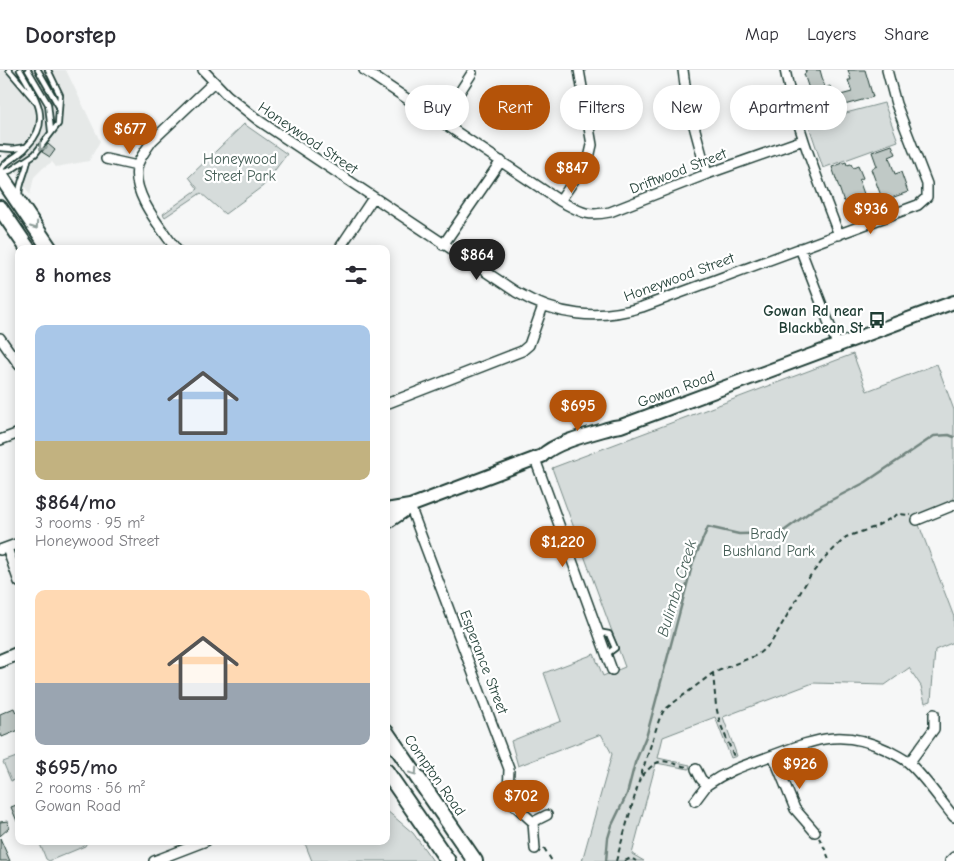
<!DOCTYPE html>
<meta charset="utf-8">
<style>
body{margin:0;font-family:"Comic Neue",sans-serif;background:#f7f7f7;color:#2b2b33;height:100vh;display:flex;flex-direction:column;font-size:19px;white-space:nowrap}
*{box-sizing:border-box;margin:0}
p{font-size:16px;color:#7c7c81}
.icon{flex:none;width:28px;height:28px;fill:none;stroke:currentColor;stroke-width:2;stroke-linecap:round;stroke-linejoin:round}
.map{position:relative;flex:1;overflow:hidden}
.panel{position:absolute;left:15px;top:175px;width:375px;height:600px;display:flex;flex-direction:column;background:#fff;border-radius:10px;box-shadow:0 2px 12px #0003}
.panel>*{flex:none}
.guide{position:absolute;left:405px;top:15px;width:474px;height:45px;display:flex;gap:10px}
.price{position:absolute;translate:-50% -42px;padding:0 11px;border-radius:18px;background:#b45309;color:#fff;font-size:16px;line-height:32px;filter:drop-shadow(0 1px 2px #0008)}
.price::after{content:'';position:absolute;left:50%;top:30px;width:15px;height:11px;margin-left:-8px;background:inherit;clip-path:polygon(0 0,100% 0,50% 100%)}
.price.on{background:#222;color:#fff}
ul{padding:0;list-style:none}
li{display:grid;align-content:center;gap:10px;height:265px;padding:0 20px}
li span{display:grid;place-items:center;height:155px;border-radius:10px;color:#555}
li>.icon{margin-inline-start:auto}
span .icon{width:90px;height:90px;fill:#fffc;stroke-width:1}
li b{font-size:21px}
h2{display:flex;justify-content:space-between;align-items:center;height:60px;padding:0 20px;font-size:21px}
.pill{padding:0 18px;border-radius:22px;background:#fff;box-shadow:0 2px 12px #0003;font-size:18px;line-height:45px}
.pill.on{background:#b45309;color:#fff}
header{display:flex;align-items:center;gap:30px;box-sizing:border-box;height:70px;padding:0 25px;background:#fff;border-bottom:1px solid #e1e1e2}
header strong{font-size:24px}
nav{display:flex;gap:28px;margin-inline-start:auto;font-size:18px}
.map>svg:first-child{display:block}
</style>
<header>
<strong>Doorstep</strong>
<nav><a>Map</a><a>Layers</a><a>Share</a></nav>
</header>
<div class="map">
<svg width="954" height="791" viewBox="0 0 954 791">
<rect width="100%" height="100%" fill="#f6f7f7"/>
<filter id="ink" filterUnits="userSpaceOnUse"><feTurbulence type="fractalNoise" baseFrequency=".02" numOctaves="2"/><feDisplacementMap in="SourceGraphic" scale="10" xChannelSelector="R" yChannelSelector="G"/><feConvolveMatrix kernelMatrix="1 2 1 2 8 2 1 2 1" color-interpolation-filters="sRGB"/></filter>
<g filter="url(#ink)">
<path fill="#e6e9e8" d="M 0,0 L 66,0 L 100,71 L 89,91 L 56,97 L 52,92 L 43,98 L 34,107 L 30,125 L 0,75 Z"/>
<path fill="#d6dcdb" stroke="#7a8c88" d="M 884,33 L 898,71 L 823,98 L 808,53 Z
M 244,54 L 287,84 L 263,116 L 225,144 L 201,123 L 165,147 L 163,144 L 198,119 L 189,107 Z
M 853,284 L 867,321 L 937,294 L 954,340 L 954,432 L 916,447 L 954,547 L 954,572 L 935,580 L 931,631 L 925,633 L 921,616 L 909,598 L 885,615 L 813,613 L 723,647 L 737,686 L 731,688 L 715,647 L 663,667 L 658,688 L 690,695 L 689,699 L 656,693 L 632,784 L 644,791 L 582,791 L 612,684 L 601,664 L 518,696 L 511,671 L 561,651 L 544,603 L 594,584 L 603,606 L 625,597 L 552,398 Z
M 19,686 L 19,708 L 11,711 L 3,692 Z
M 386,740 L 413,763 L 433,791 L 312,791 L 304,771 L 386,771 Z
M 41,771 L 87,771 L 87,772 L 85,776 L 49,791 L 46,789 L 40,774 Z"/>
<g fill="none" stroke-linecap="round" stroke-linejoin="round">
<path stroke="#72857f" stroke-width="2.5" d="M 606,791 L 608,768 L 612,755 L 627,724 L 635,693 L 647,664 L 693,492 L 708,457 L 739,464 L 781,463 L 814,439 L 866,412 L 934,366 L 949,365 L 954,367"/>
</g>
<path fill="#c0c9c6" stroke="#1f3d34" d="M 805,0 L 820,0 L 825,18 L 830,16 L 833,27 L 852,22 L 848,10 L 851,10 L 848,0 L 865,0 L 873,27 L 812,44 L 806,23 L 810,22 L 804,4 L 806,3 Z
M 48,74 L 55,80 L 50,87 L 42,82 Z
M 892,75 L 896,84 L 889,87 L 895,104 L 901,102 L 908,122 L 883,131 L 871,99 L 877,96 L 872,82 Z
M 846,92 L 847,95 L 851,94 L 853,98 L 858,96 L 863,108 L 859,110 L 868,135 L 854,141 L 849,130 L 844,132 L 832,97 Z
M 14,638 L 16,643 L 19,641 L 19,660 L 2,667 L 0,661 L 0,644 Z
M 19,734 L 19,756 L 11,737 Z
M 8,751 L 9,758 L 0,766 L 0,752 Z
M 0,768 L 10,791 L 0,791 Z"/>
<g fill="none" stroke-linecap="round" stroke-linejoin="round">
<g stroke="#1f3d34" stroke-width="8">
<path id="lane" d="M 9,0 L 37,33
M 28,0 L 48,34 L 51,61
M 38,0 L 58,35
M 0,78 L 13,79 L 26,77
M 0,101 C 5,91 12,90 20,83 C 23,81 26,78 28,75 C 53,50 34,24 20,0
M 2,103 L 11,100 L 35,84 L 58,54 L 60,25 L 48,0
M 19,126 C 19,112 26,103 28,90
M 598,562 L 609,564 L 615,578 L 607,584"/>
</g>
<g stroke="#1f3d34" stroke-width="12">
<path id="street" d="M 203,0 L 227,25 L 258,50 L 516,222 C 557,246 597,251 642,237 L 918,135 L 927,127 L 927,114 L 896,34 L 887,0
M 364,0 L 560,131 C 581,142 586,147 610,142 L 707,104 L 803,70
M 683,0 L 687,30 L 707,104
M 785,0 C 796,57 818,110 839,165
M 441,51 L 472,3
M 106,89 L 137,96
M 560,131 L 589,88 L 592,75 L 579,0
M 443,175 L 501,91
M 800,178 L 838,277
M 176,179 C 161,158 129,121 138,94 C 141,86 147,78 152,71 L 214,12
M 339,179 L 373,128
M 0,268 L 19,295
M 386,334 L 522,281 L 529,275 L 543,236
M 0,370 L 19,363
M 535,389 L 612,600
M 410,436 L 509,699 L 508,724 L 513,734 L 533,752
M 917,450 L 954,435
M 7,478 L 19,512
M 0,480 L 19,473
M 773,685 L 795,739 L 815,762
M 909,693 L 934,659 L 934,644
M 707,715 C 731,698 750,694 776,684 C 819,668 844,659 887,680 C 894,684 904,688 910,694 C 926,709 940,730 954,747
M 695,731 L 707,715 L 701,709 L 696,699
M 535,779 L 533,752 L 547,745
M 154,791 L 206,771
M 950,791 L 954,787"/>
</g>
<g stroke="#1f3d34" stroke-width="16">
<path id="secondary" d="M 386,440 L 410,436 L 542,386 C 555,372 594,363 614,357 L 621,356 L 954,232
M 386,453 L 408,438
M 0,591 L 19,583"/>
</g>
<g stroke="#1f3d34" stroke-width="18">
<path id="primary" d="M 0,105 L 50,179
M 0,138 L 28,179
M 386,662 L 475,791
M 386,701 L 448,791"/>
</g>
<path stroke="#1f3d34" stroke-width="2" stroke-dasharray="5 4" stroke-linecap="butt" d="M 0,86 L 1,86
M 713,603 L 716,636 L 720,653 L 735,689
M 642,706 C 661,685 661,691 687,697
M 819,768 L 823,775 L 830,791
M 544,778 L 552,791
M 616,791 L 640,708 L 659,650 L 664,640 L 713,603 L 757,585 L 771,573 L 810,506 L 823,490 L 846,467 L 875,457 L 898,444 L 911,445
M 625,791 L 631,788 L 636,791"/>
<use href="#lane" stroke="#fff" stroke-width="4.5"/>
<use href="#street" stroke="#fff" stroke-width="9"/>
<use href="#secondary" stroke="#fff" stroke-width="12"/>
<use href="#primary" stroke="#fff" stroke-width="14"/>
</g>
<defs><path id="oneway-chevron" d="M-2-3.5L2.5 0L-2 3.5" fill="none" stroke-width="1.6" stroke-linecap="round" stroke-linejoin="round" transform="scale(1.25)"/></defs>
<g stroke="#8f9e9a">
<use href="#oneway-chevron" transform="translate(42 77) rotate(128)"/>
<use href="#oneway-chevron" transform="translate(35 156) rotate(55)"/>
<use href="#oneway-chevron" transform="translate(414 702) rotate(55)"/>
</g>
</g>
<defs>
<g id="bus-bare" transform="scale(1.35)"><path d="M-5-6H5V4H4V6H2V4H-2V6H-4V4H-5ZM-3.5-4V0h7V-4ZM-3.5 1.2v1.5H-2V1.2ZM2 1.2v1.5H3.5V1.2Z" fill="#1f3d34" stroke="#fff" stroke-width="2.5" paint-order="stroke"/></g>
</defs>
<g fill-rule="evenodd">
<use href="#bus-bare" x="877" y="250"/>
</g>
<g text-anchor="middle" stroke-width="4.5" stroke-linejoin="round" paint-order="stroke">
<g font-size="15" fill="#1f3d34" stroke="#fff">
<text transform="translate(308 68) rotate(34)" y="5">Honeywood Street</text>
<text transform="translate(678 101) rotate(-21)" y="5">Driftwood Street</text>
<text transform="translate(679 207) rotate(-20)" y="5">Honeywood Street</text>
<text transform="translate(676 319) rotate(-20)" y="5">Gowan Road</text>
<text transform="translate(484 592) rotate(69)" y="5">Esperance Street</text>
<text transform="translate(435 705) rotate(55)" y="5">Compton Road</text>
</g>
<g font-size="15" fill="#445d55" stroke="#fff">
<text x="240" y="94">Honeywood<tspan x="240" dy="17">Street Park</tspan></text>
<text x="769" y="469">Brady<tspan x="769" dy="17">Bushland Park</tspan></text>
</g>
<g font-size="15" font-weight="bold" fill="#1f3d34" stroke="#fff" text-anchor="end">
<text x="863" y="246">Gowan Rd near<tspan x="863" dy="17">Blackbean St</tspan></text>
</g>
<g font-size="16" font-style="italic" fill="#49615a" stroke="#fff">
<text transform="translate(676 518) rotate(-73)" y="6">Bulimba Creek</text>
</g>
</g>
</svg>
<b class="price" style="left:130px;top:85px">$677</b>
<b class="price" style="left:572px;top:124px">$847</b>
<b class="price" style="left:871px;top:165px">$936</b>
<b class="price on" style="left:477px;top:211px">$864</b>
<b class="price" style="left:578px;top:362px">$695</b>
<b class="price" style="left:563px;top:498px">$1,220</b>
<b class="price" style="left:800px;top:720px">$926</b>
<b class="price" style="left:521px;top:752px">$702</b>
<div class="guide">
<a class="pill">Buy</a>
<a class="pill on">Rent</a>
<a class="pill">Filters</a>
<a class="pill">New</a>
<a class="pill">Apartment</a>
</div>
<section class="panel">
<h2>8 homes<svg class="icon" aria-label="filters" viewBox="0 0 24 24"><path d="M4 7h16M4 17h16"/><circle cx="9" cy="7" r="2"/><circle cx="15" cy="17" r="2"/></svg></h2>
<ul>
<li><span style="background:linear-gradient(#a9c7e8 75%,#c2b280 0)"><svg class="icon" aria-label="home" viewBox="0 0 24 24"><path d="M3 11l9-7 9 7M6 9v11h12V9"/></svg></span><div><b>$864/mo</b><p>3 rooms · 95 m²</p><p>Honeywood Street</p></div></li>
<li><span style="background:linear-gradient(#ffd9b3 60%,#9aa5b1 0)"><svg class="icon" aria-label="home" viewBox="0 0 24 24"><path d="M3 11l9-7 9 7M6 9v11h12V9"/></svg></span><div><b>$695/mo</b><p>2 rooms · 56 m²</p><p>Gowan Road</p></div></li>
</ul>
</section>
</div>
